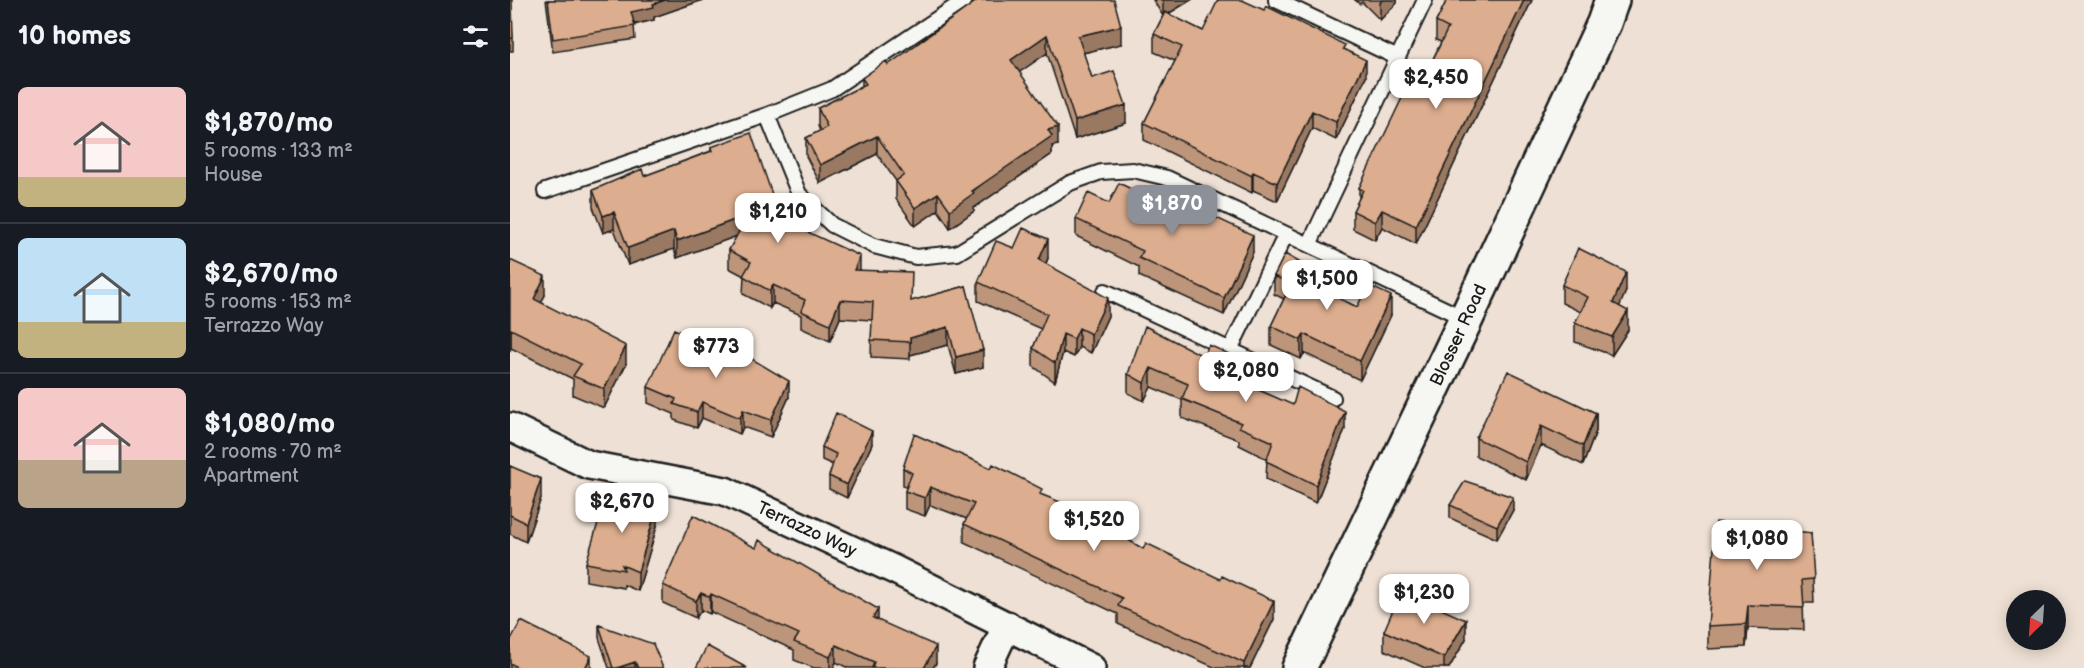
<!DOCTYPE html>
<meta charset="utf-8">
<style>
body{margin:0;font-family:"Balsamiq Sans",sans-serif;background:#20242c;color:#f1f3f6;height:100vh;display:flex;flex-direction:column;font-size:22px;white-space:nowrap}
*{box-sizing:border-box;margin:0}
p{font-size:20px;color:#9ea1a6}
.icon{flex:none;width:33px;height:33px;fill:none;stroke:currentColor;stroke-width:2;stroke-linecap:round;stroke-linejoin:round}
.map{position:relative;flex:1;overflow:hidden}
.drawer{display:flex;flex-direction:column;background:#171b24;width:510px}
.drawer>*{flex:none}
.needle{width:39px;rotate:205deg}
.buttons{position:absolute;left:1496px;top:590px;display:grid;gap:12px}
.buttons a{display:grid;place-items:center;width:60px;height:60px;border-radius:50%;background:#171b24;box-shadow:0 3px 15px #0003;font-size:30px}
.price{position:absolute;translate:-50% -51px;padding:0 14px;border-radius:12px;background:#fff;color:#222;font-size:20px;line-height:39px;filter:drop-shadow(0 2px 3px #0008)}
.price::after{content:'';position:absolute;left:50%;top:36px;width:18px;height:14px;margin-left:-9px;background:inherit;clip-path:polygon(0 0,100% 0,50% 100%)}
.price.selected{background:#8c9099;color:#fff}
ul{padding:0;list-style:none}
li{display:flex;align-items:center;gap:18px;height:150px;padding:0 18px}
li+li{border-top:2px solid #363941}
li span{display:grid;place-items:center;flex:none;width:168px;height:120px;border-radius:9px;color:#555}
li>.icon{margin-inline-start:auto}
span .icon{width:72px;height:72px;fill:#fffc;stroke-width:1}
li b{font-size:26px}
h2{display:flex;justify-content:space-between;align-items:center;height:72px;padding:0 18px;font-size:26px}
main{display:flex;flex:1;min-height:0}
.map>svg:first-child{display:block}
</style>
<main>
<section class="drawer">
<h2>10 homes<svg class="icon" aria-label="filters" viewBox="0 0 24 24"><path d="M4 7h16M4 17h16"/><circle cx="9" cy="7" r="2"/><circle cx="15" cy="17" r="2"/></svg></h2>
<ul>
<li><span style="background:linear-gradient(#f6c9c9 75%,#c2b280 0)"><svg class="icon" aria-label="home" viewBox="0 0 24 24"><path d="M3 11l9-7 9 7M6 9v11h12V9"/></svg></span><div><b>$1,870/mo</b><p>5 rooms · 133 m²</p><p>House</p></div></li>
<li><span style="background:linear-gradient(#bfe0f5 70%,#c2b280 0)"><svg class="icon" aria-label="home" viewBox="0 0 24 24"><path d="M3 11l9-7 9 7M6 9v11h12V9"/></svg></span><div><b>$2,670/mo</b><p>5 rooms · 153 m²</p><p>Terrazzo Way</p></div></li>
<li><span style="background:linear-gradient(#f6c9c9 60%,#b9a48a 0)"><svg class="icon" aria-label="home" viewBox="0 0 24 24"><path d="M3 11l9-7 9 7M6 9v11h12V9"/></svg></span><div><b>$1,080/mo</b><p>2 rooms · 70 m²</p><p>Apartment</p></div></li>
</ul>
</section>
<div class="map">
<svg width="1574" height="668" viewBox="0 0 1574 668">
<rect width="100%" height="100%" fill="#eee0d4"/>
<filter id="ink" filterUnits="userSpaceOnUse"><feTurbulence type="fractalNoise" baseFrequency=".0167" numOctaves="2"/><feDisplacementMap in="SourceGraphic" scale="12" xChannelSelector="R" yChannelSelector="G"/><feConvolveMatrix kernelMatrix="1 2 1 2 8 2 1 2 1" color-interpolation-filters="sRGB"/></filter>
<g filter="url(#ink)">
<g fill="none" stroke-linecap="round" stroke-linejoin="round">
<g stroke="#1c1c1c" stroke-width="18">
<path id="service" d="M 766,0 L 888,58
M 257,115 L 289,194 L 322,225 L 364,246 L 406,257 L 447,253 L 560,183 L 591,172 L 623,170 L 657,178 L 956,319
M 35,191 L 257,115 L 322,89 L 455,0
M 799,245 L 915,0
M 595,291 L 823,398
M 720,350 L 776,234"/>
</g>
<g stroke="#1c1c1c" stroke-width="32">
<path id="minor" d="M 0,427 L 79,465 L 215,491 L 385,570 L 581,668
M 477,668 L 497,625"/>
</g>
<g stroke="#1c1c1c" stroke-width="38">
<path id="tertiary" d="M 789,668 L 956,319 L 1094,23 L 1102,0"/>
</g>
<use href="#service" stroke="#f6f6f2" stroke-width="14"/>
<use href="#minor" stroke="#f6f6f2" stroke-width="27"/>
<use href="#tertiary" stroke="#f6f6f2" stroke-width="33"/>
</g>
<path fill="#bd957a" stroke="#1c1c1c" stroke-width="1.5" d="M 0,0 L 3,38 L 3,51 L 0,51 Z
M 36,0 L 193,0 L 144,17 L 144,20 L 124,25 L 125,39 L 43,52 Z
M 468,0 L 611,44 L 573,53 L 582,78 L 616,123 L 565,139 L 537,53 L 509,72 L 548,145 L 542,146 L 542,154 L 464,208 L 464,211 L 440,228 L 428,210 L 405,226 L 386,199 L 386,181 L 367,154 L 310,183 L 296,156 L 296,138 L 310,131 L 308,126 L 308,108 L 352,86 L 352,78 L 378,65 Z
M 643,0 L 681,0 L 658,14 L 693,31 L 835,50 L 856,77 L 826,140 L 802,128 L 767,201 L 743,190 L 742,193 L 634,140 L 634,123 L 665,61 L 644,52 L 644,34 L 653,16 Z
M 845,0 L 887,0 L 887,3 L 870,20 L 852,2 L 850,4 Z
M 937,0 L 1022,0 L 906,244 L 872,227 L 865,240 L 843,229 L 843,211 L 849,199 L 849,188 L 914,78 L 931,42 L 926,40 L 926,22 Z
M 201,147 L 267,209 L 350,270 L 402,301 L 456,286 L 473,367 L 446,374 L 438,345 L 400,355 L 400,359 L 361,357 L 362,320 L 330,318 L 320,341 L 291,328 L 291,315 L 263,303 L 260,308 L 233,294 L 234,276 L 219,268 L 219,250 L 227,236 L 167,258 L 164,249 L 118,265 L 104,229 L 93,233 L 83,207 L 83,190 L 134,176 L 201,151 Z
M 599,203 L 743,252 L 714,315 L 629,276 L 629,267 L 566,236 L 566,219 Z
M 504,248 L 538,258 L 536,264 L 598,316 L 581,353 L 569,347 L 564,357 L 553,352 L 545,382 L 523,366 L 523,348 L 531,329 L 468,301 L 468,282 Z
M 0,260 L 35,295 L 31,302 L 116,364 L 94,408 L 63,395 L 63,379 L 1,348 Z
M 764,276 L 820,294 L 847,307 L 881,315 L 850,380 L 794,353 L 791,359 L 761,345 L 761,326 L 774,299 L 764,294 Z
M 1052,285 L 1116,291 L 1109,306 L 1118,330 L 1102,355 L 1065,342 L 1065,323 L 1071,312 L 1052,303 Z
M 693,356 L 728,376 L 726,380 L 835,429 L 806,503 L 756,479 L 757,459 L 729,445 L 729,440 L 672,418 L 672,400 L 641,387 L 634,401 L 618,393 L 618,374 Z
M 138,387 L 279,397 L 261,437 L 233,427 L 230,434 L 192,418 L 187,428 L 164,420 L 164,414 L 138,403 Z
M 1086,413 L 1086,431 L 1073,465 L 1031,445 L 1016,480 L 966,456 L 966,438 Z
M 362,444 L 337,498 L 319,489 L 319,476 L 323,465 L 312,460 L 312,447 Z
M 0,466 L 31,498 L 16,542 L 0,534 Z
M 393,468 L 532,495 L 578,516 L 633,549 L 764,619 L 740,668 L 706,668 L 608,624 L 608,614 L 454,542 L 454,524 L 457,519 L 420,505 L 415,516 L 395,509 L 395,491 L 397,488 L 393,486 Z
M 940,505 L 1003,510 L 987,539 L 940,518 Z
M 147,526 L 128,591 L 114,585 L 114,588 L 76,581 L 76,563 Z
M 1301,533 L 1304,603 L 1293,603 L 1294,630 L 1238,628 L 1236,647 L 1198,649 L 1198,626 Z
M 153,585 L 368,620 L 426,663 L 423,668 L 338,668 L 326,662 L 323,668 L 304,668 L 284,660 L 284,650 L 201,612 L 200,614 L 191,610 L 186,618 L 153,603 Z
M 89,625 L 153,668 L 99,668 L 89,638 Z
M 874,631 L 956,639 L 939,668 L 915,668 L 874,650 Z
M 0,641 L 81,668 L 0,668 Z"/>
<path fill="#9a7963" stroke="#1c1c1c" stroke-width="1.5" d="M 155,0 L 193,0 L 144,17 L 144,20 L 121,25 L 121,12 Z
M 653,0 L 681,0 L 653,17 Z
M 872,0 L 887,0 L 887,3 L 870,20 L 870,3 Z
M 1014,0 L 1022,0 L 906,244 L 906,226 Z
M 611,26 L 611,44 L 568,54 L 568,36 Z
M 537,35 L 537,53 L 501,78 L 501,60 Z
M 856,60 L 856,77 L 826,140 L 826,122 Z
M 616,105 L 616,123 L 565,139 L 565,121 Z
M 802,111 L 802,128 L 767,201 L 767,183 Z
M 548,127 L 548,145 L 542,146 L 542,154 L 464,208 L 464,211 L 440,228 L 440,210 L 538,130 Z
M 367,136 L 367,154 L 310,183 L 310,165 Z
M 743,172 L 743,190 L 742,193 L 742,176 Z
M 428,193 L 428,210 L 405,226 L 405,208 Z
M 872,210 L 872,227 L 865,240 L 865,222 Z
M 104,212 L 104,229 L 93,233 L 93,216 Z
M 238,215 L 238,232 L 167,258 L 167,241 Z
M 164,231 L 164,249 L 118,265 L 118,248 Z
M 743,235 L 743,252 L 714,315 L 714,298 Z
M 538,239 L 538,258 L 529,279 L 529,260 Z
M 350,256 L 350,273 L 344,270 Z
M 1116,272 L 1116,291 L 1103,322 L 1103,303 Z
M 35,276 L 35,295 L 24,317 L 24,299 Z
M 820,280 L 820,299 L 815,292 Z
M 263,285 L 263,303 L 260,308 L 260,291 Z
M 881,296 L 881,315 L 850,380 L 850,361 Z
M 598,298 L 598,316 L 581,353 L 581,334 Z
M 330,300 L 330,318 L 320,341 L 320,324 Z
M 1118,311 L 1118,330 L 1102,355 L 1102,337 Z
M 438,327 L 438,345 L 400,355 L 400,338 Z
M 569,328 L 569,347 L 564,357 L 564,339 Z
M 1,329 L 1,348 L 0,351 L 0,333 Z
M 553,334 L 553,352 L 545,382 L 545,363 Z
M 794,334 L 794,353 L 791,359 L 791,340 Z
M 116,346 L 116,364 L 94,408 L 94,389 Z
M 473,350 L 473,367 L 446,374 L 446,357 Z
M 728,358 L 728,376 L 719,395 L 719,377 Z
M 641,368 L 641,387 L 634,401 L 634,383 Z
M 279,381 L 279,397 L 261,437 L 261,420 Z
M 192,402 L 192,418 L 187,428 L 187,412 Z
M 233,410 L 233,427 L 230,434 L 230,418 Z
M 835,411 L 835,429 L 806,503 L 806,485 Z
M 1086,413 L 1086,431 L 1073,465 L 1073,446 Z
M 1031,426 L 1031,445 L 1016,480 L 1016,462 Z
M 362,431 L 362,444 L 337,498 L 337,485 Z
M 31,479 L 31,498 L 16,542 L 16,523 Z
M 420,487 L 420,505 L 415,516 L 415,498 Z
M 1003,497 L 1003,510 L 987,539 L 987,526 Z
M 147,507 L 147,526 L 128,591 L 128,572 Z
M 191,593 L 191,610 L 186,618 L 186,601 Z
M 201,594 L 201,612 L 200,614 L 200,597 Z
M 764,601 L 764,619 L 740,668 L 734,668 L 734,663 Z
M 1238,605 L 1238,628 L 1236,647 L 1236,624 Z
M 368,609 L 368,627 L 363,618 Z
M 956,620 L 956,639 L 939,668 L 934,668 L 934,658 Z
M 326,645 L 326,662 L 323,668 L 320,668 L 320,657 Z
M 426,646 L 426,663 L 423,668 L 414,668 Z
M 81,656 L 81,668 L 75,668 Z
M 125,662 L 125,668 L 107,668 Z"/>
<path fill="#dcad8e" stroke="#1c1c1c" stroke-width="1.5" d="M 0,0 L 2,0 L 3,38 L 0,38 Z
M 38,0 L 155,0 L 143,4 L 144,7 L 121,12 L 125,26 L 43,39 Z
M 468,0 L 604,0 L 611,26 L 568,36 L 582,78 L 604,71 L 616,105 L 565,121 L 537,35 L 501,60 L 548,127 L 538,130 L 542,136 L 462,191 L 464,193 L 440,210 L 428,193 L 405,208 L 386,181 L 394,175 L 367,136 L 310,165 L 296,138 L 317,127 L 308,108 L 356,84 L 352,78 L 376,61 L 378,65 Z
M 708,0 L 732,0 L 754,10 L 756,6 L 835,45 L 833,49 L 856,60 L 826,122 L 802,111 L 767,183 L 743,172 L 742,176 L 634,123 L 672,47 L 644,34 L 655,12 L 693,31 Z
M 937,0 L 1014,0 L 906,226 L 872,210 L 865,222 L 843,211 L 853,190 L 849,188 L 904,73 L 914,78 L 938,28 L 926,22 Z
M 241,133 L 267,209 L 296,225 L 293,230 L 350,256 L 344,270 L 402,272 L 401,301 L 456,286 L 473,350 L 446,357 L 438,327 L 400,338 L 400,342 L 361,340 L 363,302 L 330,300 L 320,324 L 291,311 L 295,300 L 263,285 L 260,291 L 233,276 L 241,262 L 219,250 L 238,215 L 167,241 L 164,231 L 118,248 L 104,212 L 93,216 L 83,190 L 132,169 L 134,176 L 202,151 L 201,147 Z
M 609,183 L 641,199 L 644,193 L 666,204 L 668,200 L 743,235 L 714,298 L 629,258 L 633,251 L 566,219 L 578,193 L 599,203 Z
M 513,228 L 538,239 L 529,260 L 598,298 L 581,334 L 569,328 L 564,339 L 553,334 L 545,363 L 523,348 L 537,314 L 468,282 L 486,241 L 504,248 Z
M 1068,248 L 1116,272 L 1103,303 L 1118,311 L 1102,337 L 1065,323 L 1078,297 L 1052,285 Z
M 775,254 L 820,280 L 815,292 L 847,307 L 858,285 L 881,296 L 850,361 L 794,334 L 791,340 L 761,326 L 781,284 L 764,276 Z
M 0,260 L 35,276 L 24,299 L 116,346 L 94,389 L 63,376 L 71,364 L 1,329 L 0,333 Z
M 635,326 L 693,356 L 699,345 L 728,358 L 719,377 L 783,405 L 788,387 L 835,411 L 806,485 L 756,461 L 763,442 L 729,427 L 731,423 L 672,399 L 678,384 L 641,368 L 634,383 L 618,374 Z
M 164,329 L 235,360 L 237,356 L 279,381 L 261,420 L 233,410 L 230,418 L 192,402 L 187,412 L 164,404 L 166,399 L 138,387 Z
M 998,371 L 1086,413 L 1073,446 L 1031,426 L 1016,462 L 966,438 Z
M 326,413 L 362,431 L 337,485 L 319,476 L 326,454 L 312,447 Z
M 404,434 L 481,468 L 483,464 L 532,489 L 530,494 L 578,513 L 577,515 L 633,549 L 636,543 L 710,579 L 712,576 L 764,601 L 734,663 L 608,606 L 612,598 L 454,524 L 464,504 L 420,487 L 415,498 L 395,491 L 402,473 L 393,468 Z
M 0,466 L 31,479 L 16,523 L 0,515 Z
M 955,481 L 1003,497 L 987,526 L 940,505 Z
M 97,493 L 147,507 L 128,572 L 112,565 L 114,570 L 76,563 Z
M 183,515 L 246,548 L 249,540 L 368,609 L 363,618 L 426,646 L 414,668 L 362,668 L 364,662 L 326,645 L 320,657 L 284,642 L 289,634 L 201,594 L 200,597 L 191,593 L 186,601 L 153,585 Z
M 1206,522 L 1301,533 L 1304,579 L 1292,580 L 1294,607 L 1238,605 L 1236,624 L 1198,626 Z
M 891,591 L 956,620 L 934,658 L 874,631 Z
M 11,621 L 81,656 L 75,668 L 4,668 L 5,666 L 0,663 L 0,641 Z
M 89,625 L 143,644 L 153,668 L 128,668 L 125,662 L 107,668 L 103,668 Z
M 197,646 L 237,668 L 186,668 Z"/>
</g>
<g text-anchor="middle" stroke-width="6" stroke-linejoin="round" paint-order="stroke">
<g font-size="18" fill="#1c1c1c" stroke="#f6f6f2">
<text transform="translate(948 335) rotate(-65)" y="6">Blosser Road</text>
<text transform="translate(297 529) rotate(25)" y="6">Terrazzo Way</text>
</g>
</g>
</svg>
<div class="buttons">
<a><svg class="needle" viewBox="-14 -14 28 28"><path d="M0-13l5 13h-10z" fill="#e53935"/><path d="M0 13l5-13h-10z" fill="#9ea1a6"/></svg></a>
</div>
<b class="price" style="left:926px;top:110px">$2,450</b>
<b class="price selected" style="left:662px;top:236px">$1,870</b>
<b class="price" style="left:268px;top:244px">$1,210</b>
<b class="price" style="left:817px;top:311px">$1,500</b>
<b class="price" style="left:206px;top:379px">$773</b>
<b class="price" style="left:736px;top:403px">$2,080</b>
<b class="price" style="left:112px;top:534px">$2,670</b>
<b class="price" style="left:584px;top:552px">$1,520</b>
<b class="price" style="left:1247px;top:571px">$1,080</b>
<b class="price" style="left:914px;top:625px">$1,230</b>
</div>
</main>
